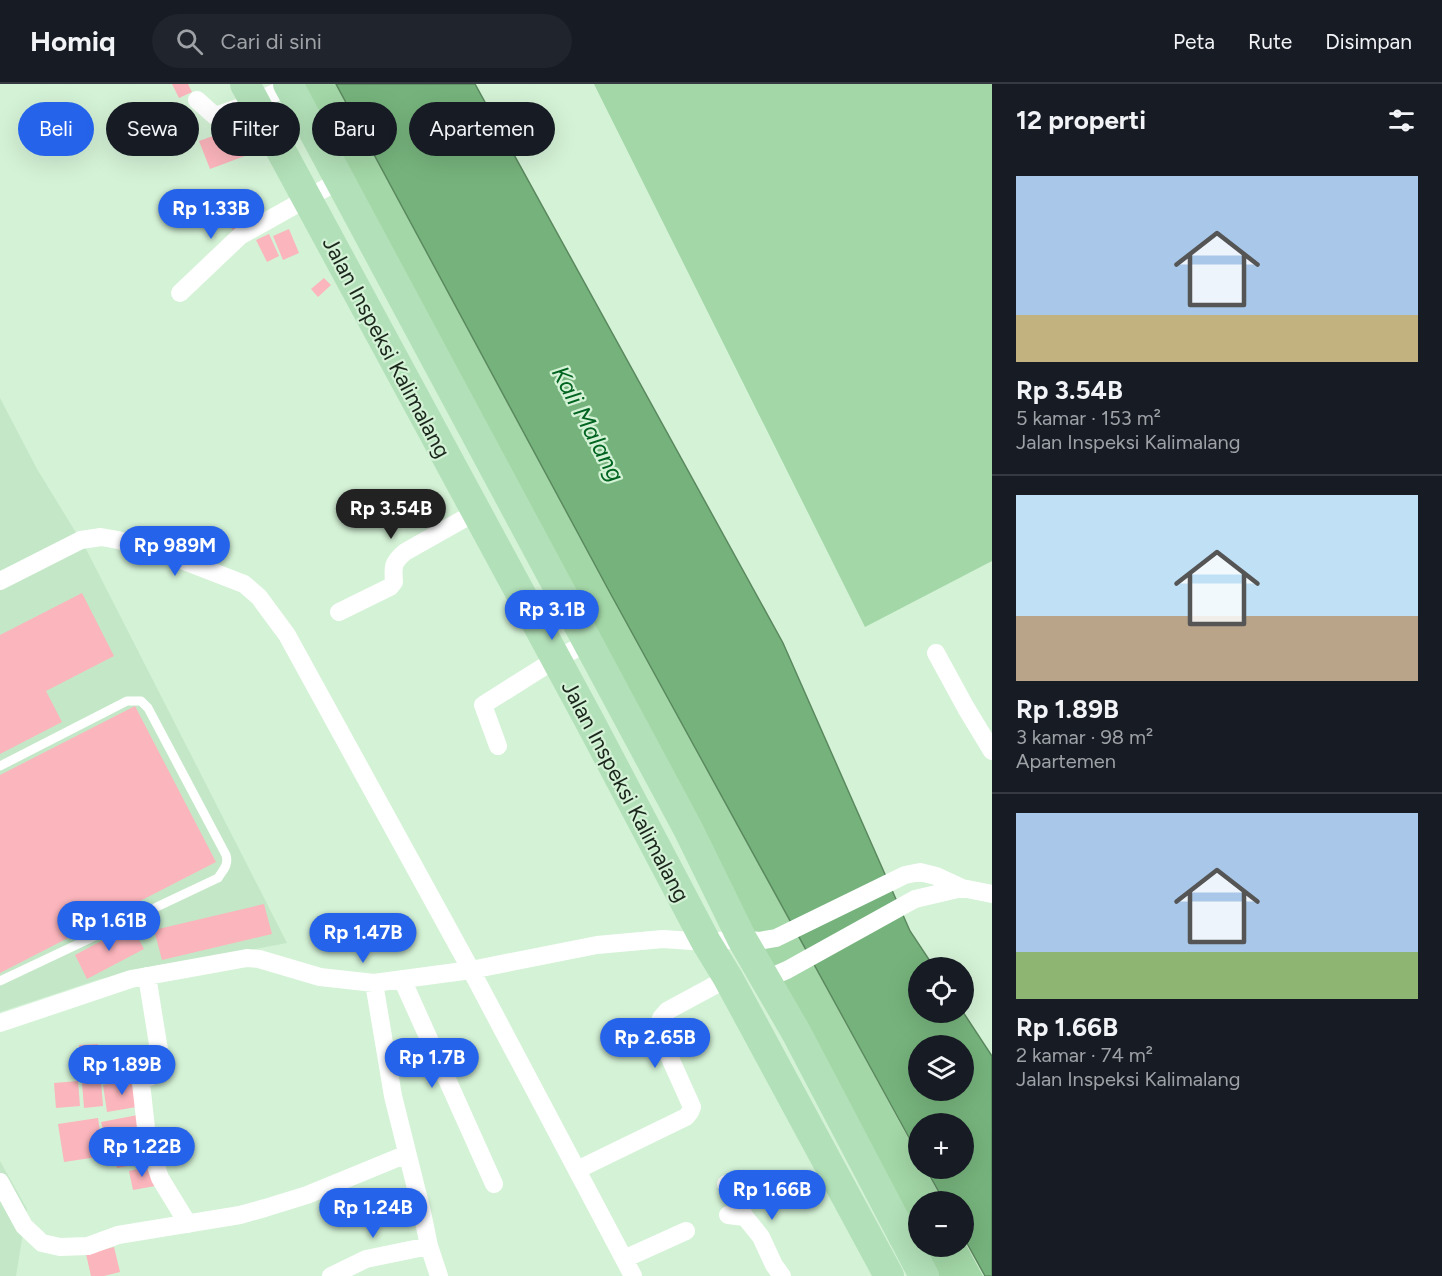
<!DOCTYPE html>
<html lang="id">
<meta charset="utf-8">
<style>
body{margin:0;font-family:Figtree,sans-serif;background:#20242c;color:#f1f3f6;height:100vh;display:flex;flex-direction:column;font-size:22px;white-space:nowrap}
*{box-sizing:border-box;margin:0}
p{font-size:20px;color:#9ea1a6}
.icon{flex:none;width:33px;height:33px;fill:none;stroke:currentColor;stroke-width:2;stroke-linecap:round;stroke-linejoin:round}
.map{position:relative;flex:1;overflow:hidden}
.side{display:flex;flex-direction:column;background:#171b24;width:450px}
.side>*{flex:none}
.top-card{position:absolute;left:18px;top:18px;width:570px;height:54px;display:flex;gap:12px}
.tools{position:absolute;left:908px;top:873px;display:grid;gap:12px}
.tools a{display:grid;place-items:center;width:66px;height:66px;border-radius:50%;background:#171b24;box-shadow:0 6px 24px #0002;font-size:30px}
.price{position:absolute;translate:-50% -51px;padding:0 14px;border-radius:21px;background:#2563eb;color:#fff;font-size:20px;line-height:39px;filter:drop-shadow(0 2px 3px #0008)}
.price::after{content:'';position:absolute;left:50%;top:36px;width:18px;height:14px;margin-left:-9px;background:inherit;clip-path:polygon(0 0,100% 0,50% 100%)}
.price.on{background:#222;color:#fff}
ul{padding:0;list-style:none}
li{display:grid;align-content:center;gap:12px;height:318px;padding:0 24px}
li+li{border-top:2px solid #363941}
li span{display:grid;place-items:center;height:186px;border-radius:0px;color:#555}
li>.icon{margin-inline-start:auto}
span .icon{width:108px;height:108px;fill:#fffc;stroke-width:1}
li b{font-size:26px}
h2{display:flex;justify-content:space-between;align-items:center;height:72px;padding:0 24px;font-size:26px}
.pill{padding:0 21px;border-radius:27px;background:#171b24;box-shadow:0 6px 24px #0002;font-size:21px;line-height:54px}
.pill.on{background:#2563eb;color:#fff}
header{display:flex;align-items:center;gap:36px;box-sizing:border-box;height:84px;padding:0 30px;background:#171b24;border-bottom:2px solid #363941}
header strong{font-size:28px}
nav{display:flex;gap:33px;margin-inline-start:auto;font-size:21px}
.search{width:420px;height:54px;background:#20242c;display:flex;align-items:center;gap:15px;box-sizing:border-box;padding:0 21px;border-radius:33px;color:#9ea1a6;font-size:22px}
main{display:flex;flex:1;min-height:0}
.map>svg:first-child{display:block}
</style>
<header>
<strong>Homiq</strong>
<div class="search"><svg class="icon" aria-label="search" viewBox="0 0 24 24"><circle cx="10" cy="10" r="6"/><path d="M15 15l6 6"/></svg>Cari di sini</div>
<nav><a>Peta</a><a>Rute</a><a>Disimpan</a></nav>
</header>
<main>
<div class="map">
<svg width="992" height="1192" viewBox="0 0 992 1192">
<rect width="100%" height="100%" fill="#d4f2d6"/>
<path fill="#c4e8c7" d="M 0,314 L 37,385 L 86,465 L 287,859 L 100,895 L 0,928 Z
M 0,1077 L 27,1125 L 16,1192 L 0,1192 Z"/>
<path fill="#a3d7a7" d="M 289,0 L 336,0 L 513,329 L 918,1072 L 918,1084 L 925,1085 L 943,1117 L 918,1118 L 918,1162 L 963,1162 L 963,1155 L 983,1192 L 923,1192 Z
M 594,0 L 992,0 L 992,477 L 865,543 Z"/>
<path fill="#76b37c" stroke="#5b895f" stroke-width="1.5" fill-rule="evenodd" d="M 336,0 L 475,0 L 783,559 L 910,847 L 934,883 L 918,884 L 918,928 L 963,928 L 992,972 L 992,1192 L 985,1192 L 963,1152 L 963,1118 L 944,1117 L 926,1085 L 963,1084 L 963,1040 L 918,1040 L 918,1070 L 608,505 ZM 918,962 L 963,962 L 963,1006 L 918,1006 Z"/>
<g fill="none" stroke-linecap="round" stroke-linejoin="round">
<path stroke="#76b37c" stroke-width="38" d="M 865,861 L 918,962"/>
</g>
<path fill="#fbb5bc" d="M 172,0 L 188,0 L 192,8 L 179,14 Z
M 235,44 L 245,72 L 210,85 L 199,57 Z
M 240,112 L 254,143 L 235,151 L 221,121 Z
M 289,145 L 299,169 L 283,176 L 273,152 Z
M 269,150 L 279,172 L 267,178 L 256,156 Z
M 324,194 L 331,201 L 318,213 L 311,205 Z
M 82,509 L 114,572 L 46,607 L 62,638 L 0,670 L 0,551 Z
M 135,622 L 216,778 L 0,889 L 0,691 Z
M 264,820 L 272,850 L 162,876 L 154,846 Z
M 131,841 L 144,865 L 87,895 L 75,871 Z
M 98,960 L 103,1022 L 84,1024 L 79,961 Z
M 136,995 L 142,1022 L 107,1028 L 103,1001 Z
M 78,997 L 80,1022 L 56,1024 L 54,999 Z
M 138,1031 L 142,1048 L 105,1055 L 101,1038 Z
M 98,1034 L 104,1072 L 64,1078 L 58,1040 Z
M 145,1054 L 149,1078 L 117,1084 L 113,1060 Z
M 150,1082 L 155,1102 L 133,1106 L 129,1087 Z
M 114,1163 L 120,1188 L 104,1192 L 91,1192 L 86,1170 Z"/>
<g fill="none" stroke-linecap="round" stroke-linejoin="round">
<path stroke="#fff" stroke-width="9" d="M 0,682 L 127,617 L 141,617 L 148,624 L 226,771 C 229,781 223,786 218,794 L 0,897"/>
<path stroke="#fff" stroke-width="18" d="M 197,16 L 215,32 L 255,18 L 290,2
M 180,209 L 240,152 L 340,96
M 0,497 L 81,456 L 101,453 L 118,456 L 174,473 L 244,500 L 259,513 L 287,551 L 471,886 L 633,1192
M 339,528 L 390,503 L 394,498 C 393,483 392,479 405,468 L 476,428
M 936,569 L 966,624 L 992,667
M 498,662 L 483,621 L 556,575 L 589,558
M 147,892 L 158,960 L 163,984 L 162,988 L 144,995 L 141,999 L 147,1053 L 154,1076 L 160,1094 L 188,1140
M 402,895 L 494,1100
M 766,895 L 787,886 L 915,815 L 962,804 L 992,810
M 374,899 L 393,1012 L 422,1128 L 429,1162 L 439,1192
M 0,939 L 131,895 L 247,874 L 259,875 L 320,893 L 374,899 L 471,886 L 597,861 L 663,855 L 706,858 L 742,855 L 759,857 L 776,854 L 905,791 L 920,788 L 936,792 L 962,804
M 577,1086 L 686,1033 L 690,1028 L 692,1023 L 665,963 L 660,939 L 661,934 L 667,927 L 728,894
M 0,1098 L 24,1142 L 42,1159 L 60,1163 L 88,1162 L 118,1151 L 240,1131 L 265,1124 L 307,1111 L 407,1070
M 726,1100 L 745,1133
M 728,1131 L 745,1133 L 761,1153 L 774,1181 L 782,1192
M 624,1175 L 686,1147
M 331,1192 L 366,1175 L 429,1162"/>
<path stroke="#b2e0b8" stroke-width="30" d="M 245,0 L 589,636 L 706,858 L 728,894 L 889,1192
M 288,0 L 688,745 L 742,855 L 797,950 L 924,1192"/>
</g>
<g text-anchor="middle" stroke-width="4.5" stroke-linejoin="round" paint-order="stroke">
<g font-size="22" fill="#1b261c" stroke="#d4f2d6">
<text transform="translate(387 263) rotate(62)" y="8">Jalan Inspeksi Kalimalang</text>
<text transform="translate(626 707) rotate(62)" y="8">Jalan Inspeksi Kalimalang</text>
</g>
<g font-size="24" font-style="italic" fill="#006420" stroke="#d4f2d6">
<text transform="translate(588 340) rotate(62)" y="8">Kali Malang</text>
</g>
</g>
</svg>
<div class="tools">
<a><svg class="icon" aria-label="locate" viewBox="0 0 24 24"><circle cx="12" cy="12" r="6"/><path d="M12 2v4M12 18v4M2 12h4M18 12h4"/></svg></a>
<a><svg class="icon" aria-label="layers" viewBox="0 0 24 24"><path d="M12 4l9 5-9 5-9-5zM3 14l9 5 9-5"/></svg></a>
<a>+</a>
<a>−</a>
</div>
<b class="price" style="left:211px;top:156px">Rp 1.33B</b>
<b class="price on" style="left:391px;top:456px">Rp 3.54B</b>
<b class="price" style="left:175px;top:493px">Rp 989M</b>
<b class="price" style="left:552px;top:557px">Rp 3.1B</b>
<b class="price" style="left:109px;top:868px">Rp 1.61B</b>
<b class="price" style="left:363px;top:880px">Rp 1.47B</b>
<b class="price" style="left:655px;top:985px">Rp 2.65B</b>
<b class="price" style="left:432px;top:1005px">Rp 1.7B</b>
<b class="price" style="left:122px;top:1012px">Rp 1.89B</b>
<b class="price" style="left:142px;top:1094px">Rp 1.22B</b>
<b class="price" style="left:772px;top:1137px">Rp 1.66B</b>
<b class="price" style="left:373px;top:1155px">Rp 1.24B</b>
<div class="top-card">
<a class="pill on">Beli</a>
<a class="pill">Sewa</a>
<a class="pill">Filter</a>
<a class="pill">Baru</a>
<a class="pill">Apartemen</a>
</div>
</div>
<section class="side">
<h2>12 properti<svg class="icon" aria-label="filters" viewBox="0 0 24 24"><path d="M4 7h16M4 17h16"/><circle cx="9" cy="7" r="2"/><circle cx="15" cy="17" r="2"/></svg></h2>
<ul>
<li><span style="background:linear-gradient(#a9c7e8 75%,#c2b280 0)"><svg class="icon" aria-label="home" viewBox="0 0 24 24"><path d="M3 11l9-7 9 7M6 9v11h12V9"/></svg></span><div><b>Rp 3.54B</b><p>5 kamar · 153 m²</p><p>Jalan Inspeksi Kalimalang</p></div></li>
<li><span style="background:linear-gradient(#bfe0f5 65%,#b9a48a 0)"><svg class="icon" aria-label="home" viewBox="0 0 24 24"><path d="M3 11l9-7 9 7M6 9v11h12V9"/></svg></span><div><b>Rp 1.89B</b><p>3 kamar · 98 m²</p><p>Apartemen</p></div></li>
<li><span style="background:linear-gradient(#a9c7e8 75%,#8fb573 0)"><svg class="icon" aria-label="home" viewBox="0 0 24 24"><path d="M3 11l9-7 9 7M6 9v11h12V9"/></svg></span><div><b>Rp 1.66B</b><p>2 kamar · 74 m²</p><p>Jalan Inspeksi Kalimalang</p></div></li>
</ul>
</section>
</main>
